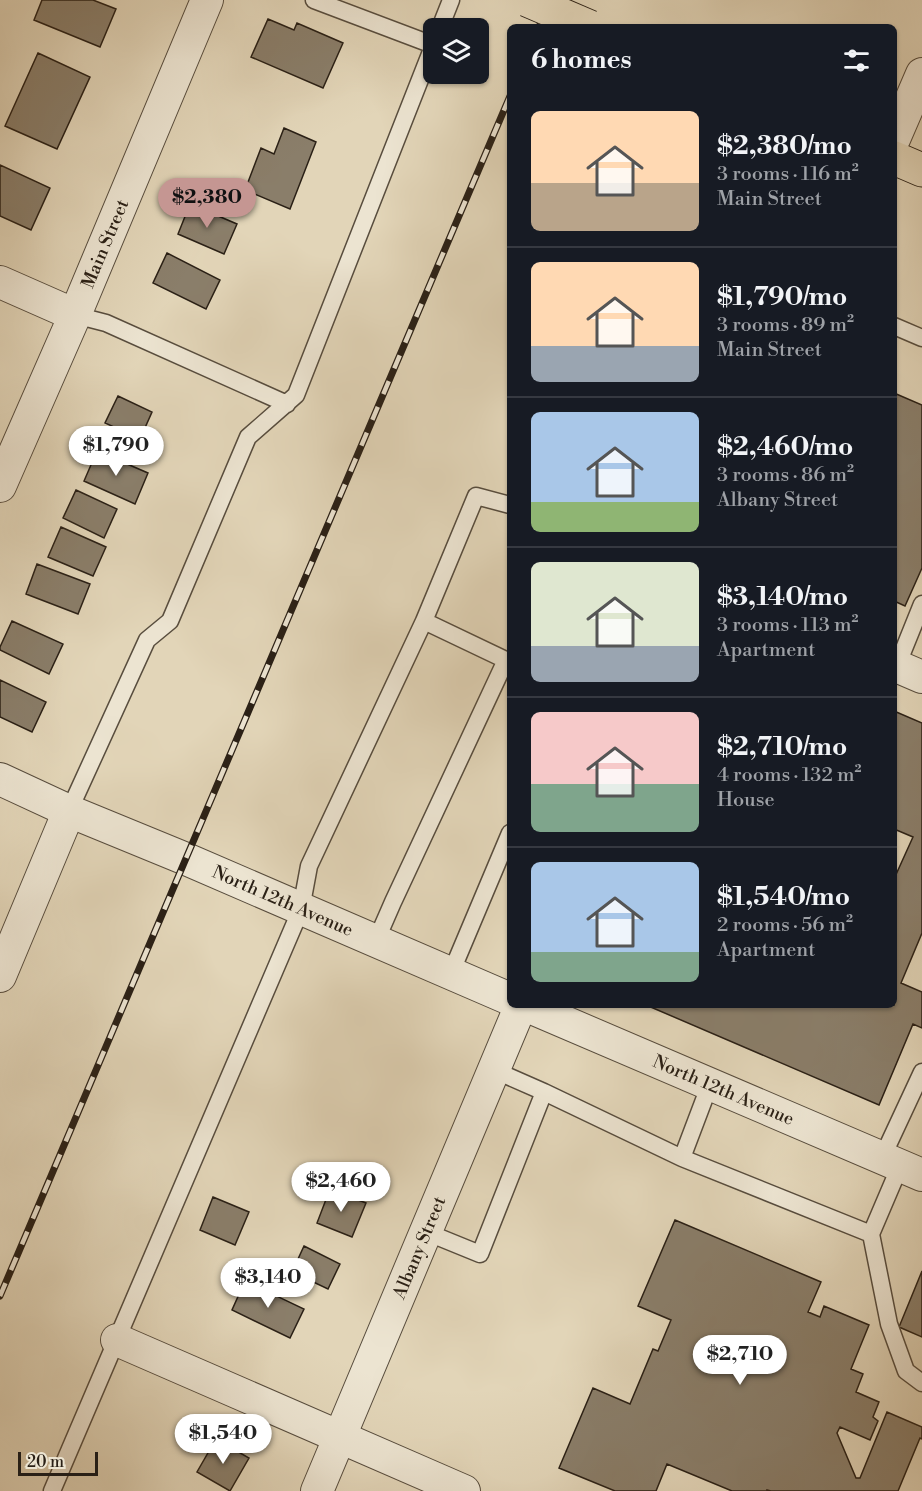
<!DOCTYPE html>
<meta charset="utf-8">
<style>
body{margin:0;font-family:"Libre Bodoni",serif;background:#20242c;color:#f1f3f6;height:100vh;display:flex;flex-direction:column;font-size:22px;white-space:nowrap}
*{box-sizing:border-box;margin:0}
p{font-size:20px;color:#9ea1a6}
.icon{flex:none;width:33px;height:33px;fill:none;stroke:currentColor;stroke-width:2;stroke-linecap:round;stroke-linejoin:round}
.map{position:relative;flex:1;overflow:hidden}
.side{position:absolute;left:507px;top:24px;width:390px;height:984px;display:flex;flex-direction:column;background:#171b24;border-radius:9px;box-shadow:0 2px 4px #0004}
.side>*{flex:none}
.fabs{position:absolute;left:423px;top:18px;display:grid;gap:12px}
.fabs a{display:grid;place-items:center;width:66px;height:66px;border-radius:9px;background:#171b24;box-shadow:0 2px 4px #0004;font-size:30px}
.scale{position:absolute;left:18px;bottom:15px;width:80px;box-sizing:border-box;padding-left:6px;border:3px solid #2a2016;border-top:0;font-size:16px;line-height:21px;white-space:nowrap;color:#2a2016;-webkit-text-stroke:4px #ece4d1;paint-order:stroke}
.price{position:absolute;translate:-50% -51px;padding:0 14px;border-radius:21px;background:#fff;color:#222;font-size:20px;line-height:39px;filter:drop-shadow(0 2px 3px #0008)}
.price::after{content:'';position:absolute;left:50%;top:36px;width:18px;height:14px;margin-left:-9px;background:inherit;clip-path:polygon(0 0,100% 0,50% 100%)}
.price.current{background:#c59692;color:#111}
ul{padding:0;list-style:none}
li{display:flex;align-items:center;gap:18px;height:150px;padding:0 24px}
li+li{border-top:2px solid #363941}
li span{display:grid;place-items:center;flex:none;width:168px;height:120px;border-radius:9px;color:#555}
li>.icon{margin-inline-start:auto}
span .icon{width:72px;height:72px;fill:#fffc;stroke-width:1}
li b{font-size:26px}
h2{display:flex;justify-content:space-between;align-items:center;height:72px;padding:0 24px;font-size:26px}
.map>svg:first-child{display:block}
</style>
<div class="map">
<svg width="922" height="1491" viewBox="0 0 922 1491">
<rect width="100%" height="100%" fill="#e2d5b8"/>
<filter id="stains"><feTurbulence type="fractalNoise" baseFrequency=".00333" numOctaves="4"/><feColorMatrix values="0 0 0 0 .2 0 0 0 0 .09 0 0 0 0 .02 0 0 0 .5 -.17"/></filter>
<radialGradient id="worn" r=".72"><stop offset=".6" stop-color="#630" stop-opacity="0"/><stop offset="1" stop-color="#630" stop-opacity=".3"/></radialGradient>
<path fill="#8a7e6a" stroke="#2a2016" stroke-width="1.5" d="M 42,0 L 93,0 L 116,9 L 100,47 L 34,20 Z
M 268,19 L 294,30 L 297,23 L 343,43 L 323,88 L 251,57 Z
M 38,53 L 90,77 L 57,149 L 5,126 Z
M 284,128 L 316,142 L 290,209 L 245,190 L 261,148 L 274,154 Z
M 0,165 L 50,188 L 31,230 L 0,216 Z
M 190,204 L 237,224 L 224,254 L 178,234 Z
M 167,253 L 220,280 L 206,309 L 153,283 Z
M 894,393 L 922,405 L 922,568 L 905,606 L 894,601 Z
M 118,396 L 152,412 L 140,439 L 105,423 Z
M 97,451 L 148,473 L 135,504 L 84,481 Z
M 76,490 L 117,509 L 104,538 L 63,518 Z
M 61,527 L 106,547 L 93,576 L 48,557 Z
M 37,564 L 90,584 L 78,614 L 26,594 Z
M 12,621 L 63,644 L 49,674 L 0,650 L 0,647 Z
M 0,680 L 46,702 L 32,732 L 0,717 Z
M 894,711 L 922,723 L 922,933 L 901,983 L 922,992 L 922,1028 L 913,1024 L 879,1105 L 646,1005 L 894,1005 L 894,879 L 913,837 L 894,829 Z
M 330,1189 L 366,1203 L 352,1237 L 317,1223 Z
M 213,1197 L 249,1212 L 235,1245 L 200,1230 Z
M 675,1220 L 821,1282 L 808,1312 L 820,1317 L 824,1306 L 869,1325 L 851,1369 L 863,1374 L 856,1392 L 879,1402 L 873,1417 L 878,1421 L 870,1440 L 840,1427 L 837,1433 L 856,1478 L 860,1478 L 887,1412 L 922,1427 L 922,1439 L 920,1438 L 898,1491 L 771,1491 L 767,1490 L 767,1491 L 732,1491 L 667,1464 L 656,1491 L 615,1491 L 559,1468 L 593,1388 L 630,1404 L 653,1349 L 658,1351 L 671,1320 L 638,1306 Z
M 304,1246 L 340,1264 L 328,1289 L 292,1272 Z
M 922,1271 L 922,1337 L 899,1327 Z
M 245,1281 L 304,1309 L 290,1338 L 232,1310 Z
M 216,1439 L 249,1458 L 230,1491 L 197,1472 Z"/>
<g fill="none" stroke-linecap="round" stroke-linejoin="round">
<g stroke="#584d3e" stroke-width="19">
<path id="service" d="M 314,0 L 433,45
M 440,28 L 451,0
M 75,315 L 106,323 L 287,404
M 894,326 L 922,338
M 424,621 L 476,496 L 510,505
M 897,666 L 922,604
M 69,811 L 147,640 L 170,621 L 248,437 L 296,395 L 434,44
M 376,941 L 393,902 L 506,660
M 451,973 L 510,833
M 544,1092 L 682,1158 L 710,1084
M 682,1158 L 871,1234 L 900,1166
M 882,1158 L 922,1072
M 426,1232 L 480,1254 L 544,1092 L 494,1070
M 871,1234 L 889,1324 L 906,1371 L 922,1383
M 52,1491 L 301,909 L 309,866 L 424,621 L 510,662"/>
</g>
<g stroke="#584d3e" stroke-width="34">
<g id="minor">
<path d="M 894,139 L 922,74"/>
<path d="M 0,282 L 75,315"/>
<path id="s1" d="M 0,486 L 75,315 L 207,0"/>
<path d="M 894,665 L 922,677"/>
<path id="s2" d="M 0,779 L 69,811 L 186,859 L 510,999"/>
<path d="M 0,976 L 69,811"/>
<path id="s3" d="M 525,1005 L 922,1175"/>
<path d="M 117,1340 L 464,1491"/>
<path id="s4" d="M 317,1491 L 521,1005"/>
</g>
</g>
<g stroke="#2a2016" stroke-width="35">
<path id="primary" d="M 894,158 L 922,170"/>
</g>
<use href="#service" stroke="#ece4d1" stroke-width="16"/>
<use href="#minor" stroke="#ece4d1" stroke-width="32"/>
<use href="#primary" stroke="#e2d5b8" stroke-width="33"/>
<g stroke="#2a2016" stroke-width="7">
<path id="rail" d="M 539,27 L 551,0
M 0,1296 L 510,96"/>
</g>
<use href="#rail" stroke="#ece4d1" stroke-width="4.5" stroke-dasharray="14" stroke-linecap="butt"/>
<g stroke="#2a2016" stroke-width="35" stroke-linecap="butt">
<path id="primary-bridge" d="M 527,0 L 590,27"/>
</g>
<use href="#primary-bridge" stroke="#e2d5b8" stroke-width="33"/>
</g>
<g text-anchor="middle" stroke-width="5" stroke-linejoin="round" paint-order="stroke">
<g font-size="18" fill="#2a2016" stroke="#ece4d1">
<text dy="6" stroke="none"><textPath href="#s1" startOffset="264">Main Street</textPath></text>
<text dy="6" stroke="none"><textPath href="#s2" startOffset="308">North 12th Avenue</textPath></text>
<text dy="6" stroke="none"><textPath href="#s3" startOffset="216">North 12th Avenue</textPath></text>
<text dy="6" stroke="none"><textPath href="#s4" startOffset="264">Albany Street</textPath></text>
</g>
</g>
<rect width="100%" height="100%" filter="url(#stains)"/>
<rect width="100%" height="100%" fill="url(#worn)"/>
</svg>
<div class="fabs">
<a><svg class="icon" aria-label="layers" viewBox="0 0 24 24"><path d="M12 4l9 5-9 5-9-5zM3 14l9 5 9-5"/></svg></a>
</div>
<div class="scale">20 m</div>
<b class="price current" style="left:207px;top:229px">$2,380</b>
<b class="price" style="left:116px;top:477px">$1,790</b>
<b class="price" style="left:341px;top:1213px">$2,460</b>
<b class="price" style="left:268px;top:1309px">$3,140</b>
<b class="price" style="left:740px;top:1386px">$2,710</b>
<b class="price" style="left:223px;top:1465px">$1,540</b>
<section class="side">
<h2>6 homes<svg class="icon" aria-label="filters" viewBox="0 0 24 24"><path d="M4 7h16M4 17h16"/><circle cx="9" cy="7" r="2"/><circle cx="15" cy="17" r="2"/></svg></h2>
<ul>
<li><span style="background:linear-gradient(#ffd9b3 60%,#b9a48a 0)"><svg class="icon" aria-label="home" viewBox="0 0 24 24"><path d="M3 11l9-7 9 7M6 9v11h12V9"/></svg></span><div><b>$2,380/mo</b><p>3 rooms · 116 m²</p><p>Main Street</p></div></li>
<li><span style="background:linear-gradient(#ffd9b3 70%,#9aa5b1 0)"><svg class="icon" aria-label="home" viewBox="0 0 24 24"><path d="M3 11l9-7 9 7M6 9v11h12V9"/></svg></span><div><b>$1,790/mo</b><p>3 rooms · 89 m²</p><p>Main Street</p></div></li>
<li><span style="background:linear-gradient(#a9c7e8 75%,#8fb573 0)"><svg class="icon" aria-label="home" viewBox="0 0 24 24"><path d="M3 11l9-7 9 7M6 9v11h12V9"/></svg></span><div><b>$2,460/mo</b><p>3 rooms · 86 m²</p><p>Albany Street</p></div></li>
<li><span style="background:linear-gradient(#dfe7d0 70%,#9aa5b1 0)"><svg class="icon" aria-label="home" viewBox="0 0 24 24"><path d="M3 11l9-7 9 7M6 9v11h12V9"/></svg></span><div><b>$3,140/mo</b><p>3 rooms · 113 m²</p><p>Apartment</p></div></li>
<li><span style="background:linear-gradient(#f6c9c9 60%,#7fa58c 0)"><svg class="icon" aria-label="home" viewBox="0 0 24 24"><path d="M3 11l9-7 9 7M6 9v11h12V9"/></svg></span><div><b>$2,710/mo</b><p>4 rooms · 132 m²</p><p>House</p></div></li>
<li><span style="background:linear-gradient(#a9c7e8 75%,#7fa58c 0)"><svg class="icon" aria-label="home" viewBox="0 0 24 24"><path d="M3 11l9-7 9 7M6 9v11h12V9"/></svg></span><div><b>$1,540/mo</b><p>2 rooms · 56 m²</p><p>Apartment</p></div></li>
</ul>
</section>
</div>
